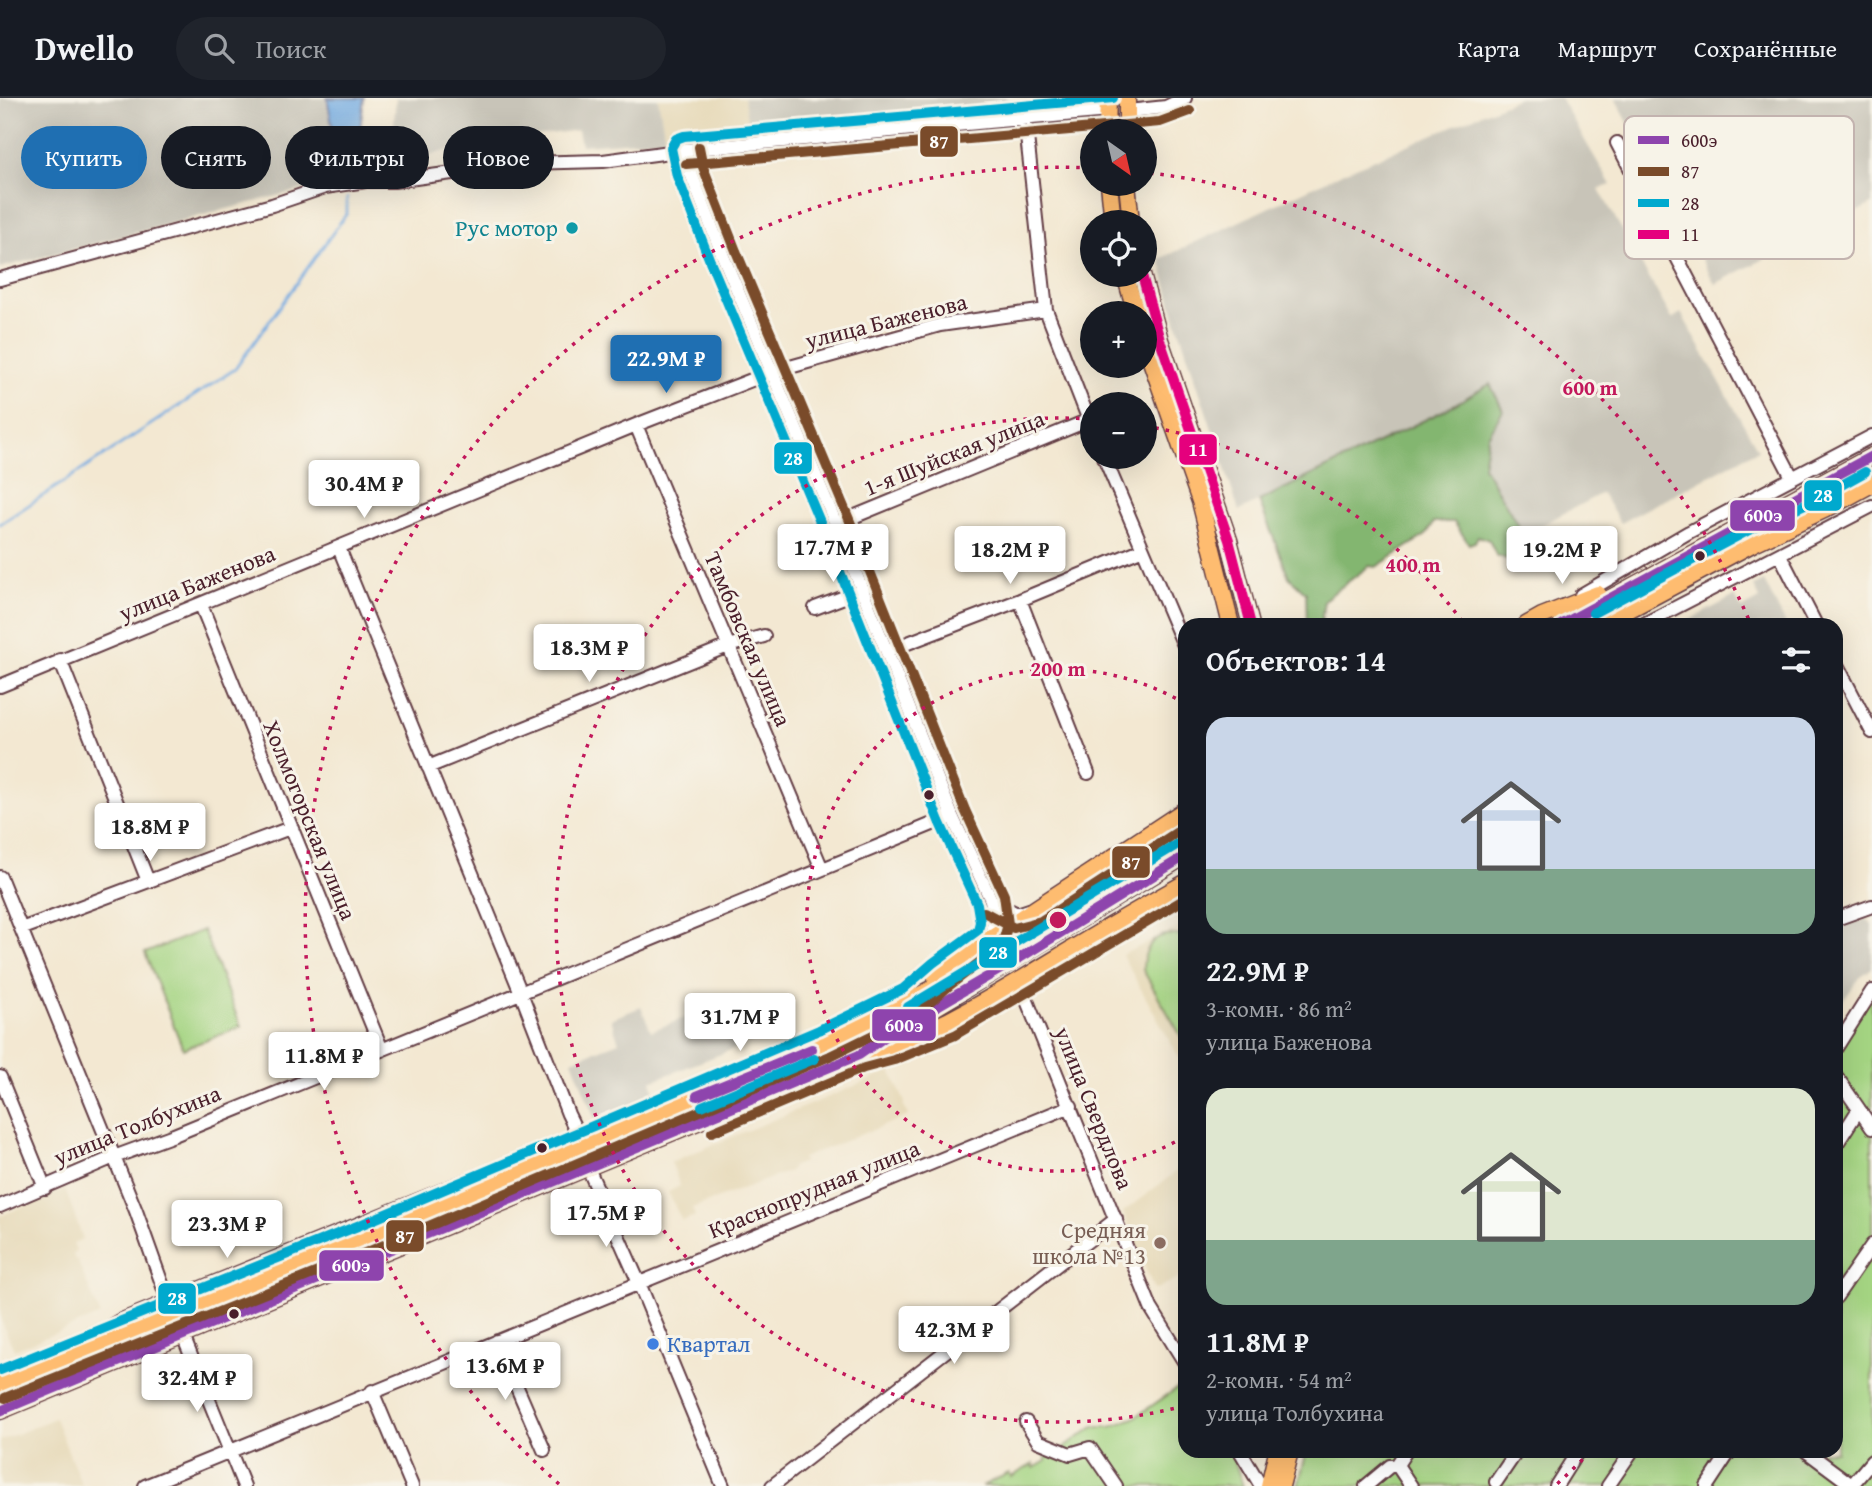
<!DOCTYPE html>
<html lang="ru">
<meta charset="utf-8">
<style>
body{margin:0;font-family:"Gentium Book Plus",serif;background:#20242c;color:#f1f3f6;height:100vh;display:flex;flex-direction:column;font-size:26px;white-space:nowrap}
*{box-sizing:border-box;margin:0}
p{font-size:23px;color:#9ea1a6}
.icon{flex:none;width:38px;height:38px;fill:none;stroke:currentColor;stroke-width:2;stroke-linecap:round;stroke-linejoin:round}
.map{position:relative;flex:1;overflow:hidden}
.side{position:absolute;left:1178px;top:520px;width:665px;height:840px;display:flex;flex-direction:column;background:#171b24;border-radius:21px;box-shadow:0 7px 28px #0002}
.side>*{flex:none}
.hud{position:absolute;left:21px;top:28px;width:665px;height:63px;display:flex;gap:14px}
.needle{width:46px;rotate:146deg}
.buttons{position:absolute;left:1080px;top:21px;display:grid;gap:14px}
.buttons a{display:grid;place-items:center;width:77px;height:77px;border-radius:50%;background:#171b24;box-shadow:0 7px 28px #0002;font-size:35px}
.price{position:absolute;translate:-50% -60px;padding:0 16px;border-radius:7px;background:#fff;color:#222;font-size:23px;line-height:46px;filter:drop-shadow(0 2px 4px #0008)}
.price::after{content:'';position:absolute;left:50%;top:42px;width:21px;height:16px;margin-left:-10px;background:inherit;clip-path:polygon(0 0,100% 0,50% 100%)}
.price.current{background:#1f6fb2;color:#fff}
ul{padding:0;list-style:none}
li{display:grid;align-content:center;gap:14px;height:371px;padding:0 28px}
li span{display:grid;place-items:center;height:217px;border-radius:21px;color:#555}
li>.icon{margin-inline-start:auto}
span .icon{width:126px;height:126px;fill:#fffc;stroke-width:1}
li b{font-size:30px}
h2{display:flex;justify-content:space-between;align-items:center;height:84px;padding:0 28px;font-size:30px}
.pill{padding:0 24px;border-radius:32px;background:#171b24;box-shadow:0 7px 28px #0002;font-size:24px;line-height:63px}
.pill.current{background:#1f6fb2;color:#fff}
header{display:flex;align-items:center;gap:42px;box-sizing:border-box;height:98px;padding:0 35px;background:#171b24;border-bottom:2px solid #363941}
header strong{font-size:33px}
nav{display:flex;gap:38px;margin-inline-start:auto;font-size:24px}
.search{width:490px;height:63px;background:#20242c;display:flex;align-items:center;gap:18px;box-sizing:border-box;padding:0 24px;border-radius:38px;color:#9ea1a6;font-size:26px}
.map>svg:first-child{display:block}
</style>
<header>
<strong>Dwello</strong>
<div class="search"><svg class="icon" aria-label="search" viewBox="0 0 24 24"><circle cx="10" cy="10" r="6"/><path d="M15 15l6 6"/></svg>Поиск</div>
<nav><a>Карта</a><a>Маршрут</a><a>Сохранённые</a></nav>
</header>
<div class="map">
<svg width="1872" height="1388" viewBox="0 0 1872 1388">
<rect width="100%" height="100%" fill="#f7f3e8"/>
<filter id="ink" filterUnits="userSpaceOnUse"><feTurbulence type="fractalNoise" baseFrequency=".0143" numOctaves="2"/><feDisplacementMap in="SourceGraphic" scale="14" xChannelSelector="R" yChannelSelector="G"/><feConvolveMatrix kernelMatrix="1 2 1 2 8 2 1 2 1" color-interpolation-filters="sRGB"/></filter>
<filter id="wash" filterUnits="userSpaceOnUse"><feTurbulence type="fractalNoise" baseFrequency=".00686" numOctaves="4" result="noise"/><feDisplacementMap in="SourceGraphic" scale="28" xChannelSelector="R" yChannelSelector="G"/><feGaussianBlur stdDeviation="1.57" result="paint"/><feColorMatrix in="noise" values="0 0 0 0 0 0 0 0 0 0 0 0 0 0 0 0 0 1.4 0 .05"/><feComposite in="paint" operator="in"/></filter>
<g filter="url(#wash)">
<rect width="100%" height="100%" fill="#f3e8d2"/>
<path fill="#e7daba" d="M 658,0 L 744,0 L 749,35 L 665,41 Z
M 1185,826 L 1185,970 L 1122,857 Z
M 891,973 L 905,1005 L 903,1006 L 908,1018 L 802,1060 L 803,1064 L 791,1069 L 792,1072 L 692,1110 L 695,1118 L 682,1123 L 668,1094 L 680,1088 L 671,1064 Z
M 1185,1067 L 1185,1177 L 1154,1192 L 1123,1114 Z
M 65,1091 L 83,1141 L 73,1145 L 76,1152 L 73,1157 L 76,1163 L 80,1161 L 78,1164 L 100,1217 L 14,1252 L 0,1220 L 0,1118 Z
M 55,1320 L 82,1388 L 0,1388 L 0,1343 Z"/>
<path fill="#c8c4b8" d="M 0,0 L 325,0 L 342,78 L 296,93 L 0,170 Z
M 396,0 L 658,0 L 665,41 L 581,47 L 578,32 L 472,47 L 395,65 L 392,48 Z
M 744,0 L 1008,0 L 1008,14 L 749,35 Z
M 1519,0 L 1560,0 L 1611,87 L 1599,91 L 1672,221 L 1681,215 L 1758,352 L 1620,425 L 1602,395 L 1523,437 L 1483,368 L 1488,338 L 1503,312 L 1490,286 L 1443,313 L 1239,413 L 1176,222 L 1160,161 L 1342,75 Z
M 1615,0 L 1872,0 L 1872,106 L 1715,186 Z
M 1764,483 L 1786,527 L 1680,527 L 1735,498 L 1742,511 L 1760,501 L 1754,488 Z
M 1867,821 L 1872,826 L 1872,870 L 1861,878 L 1836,912 L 1836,831 Z
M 721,906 L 739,949 L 651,983 L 656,998 L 595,1021 L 572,962 L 619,944 L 611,921 L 641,909 L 651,933 Z"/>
<path fill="#a4d482" stroke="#777a56" stroke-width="2" d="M 203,832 L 241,929 L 183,951 L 145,855 Z
M 1180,837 L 1185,839 L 1185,945 L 1143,872 C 1143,859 1148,842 1162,838 C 1167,836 1175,837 1180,837 Z
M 1872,891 L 1872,1388 L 1298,1388 L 1307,1353 L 1836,1353 L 1836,932 L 1839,932 Z
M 1185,1285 L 1185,1353 L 1231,1353 L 1243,1388 L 982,1388 L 1009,1375 L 1011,1379 L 1033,1366 L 1034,1370 L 1046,1363 L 1046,1357 L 1063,1350 L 1094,1329 L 1111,1329 L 1134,1320 Z"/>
<path fill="#83b670" stroke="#666a4e" stroke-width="2" d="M 1490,286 L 1503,312 L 1488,338 L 1483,368 L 1532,451 L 1509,462 L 1496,457 L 1489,442 L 1478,438 L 1475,444 L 1469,446 L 1454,424 L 1434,424 L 1426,437 L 1376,469 L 1369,468 L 1324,502 L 1321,527 L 1307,527 L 1306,495 L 1289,479 L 1259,403 L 1443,313 Z"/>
<path fill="#72aae1" stroke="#5e6486" stroke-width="2" d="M 327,0 L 364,0 L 360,32 L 346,73 L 338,61 Z"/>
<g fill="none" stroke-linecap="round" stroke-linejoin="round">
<path stroke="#72aae1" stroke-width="2.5" d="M 0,426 L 235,271 L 347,115 L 347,100"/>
</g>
</g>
<g filter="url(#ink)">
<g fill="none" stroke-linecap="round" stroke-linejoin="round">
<g stroke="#633d44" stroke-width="16">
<path id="minor" d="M 1128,13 L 1166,9 L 1185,0
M 1025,20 L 1046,212 L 1092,330
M 1617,45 L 1792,379
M 685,52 L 690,73 L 723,158 L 836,426 L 952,718 L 991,802 L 994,825 L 990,840
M 0,181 L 272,107 L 325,89 L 366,83 L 394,83 L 525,65 L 603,63 L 685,52 L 1108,13
M 636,327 L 822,771
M 1104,359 L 1185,550
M 836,426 L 1089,322
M 339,450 L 521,895 L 568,1016 L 581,1043
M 1780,457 L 1816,527
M 1581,497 L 1689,434 L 1872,338
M 1020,502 L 1088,675
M 201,507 L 382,952
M 815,510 L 863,492
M 1642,527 L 1872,408
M 887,553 L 1020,502 L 1143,451
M 60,562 L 148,783
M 1836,565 L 1872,634
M 0,588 L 636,327 L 772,274 L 940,227 L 1046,212
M 428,669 L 728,548 L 764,538
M 0,779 L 136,1113 L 171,1211
M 991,802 L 1017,816 L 1029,812
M 1836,821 L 1872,808
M 21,831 L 290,730
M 1019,883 L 1151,1210 L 1185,1265
M 1836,950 L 1872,893
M 1836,978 L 1872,1030
M 0,979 L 45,1090
M 1836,1047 L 1859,1011
M 588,1070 L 639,1185 L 723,1388
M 0,1108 L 114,1059 L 174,1037 L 952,718
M 1836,1199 L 1872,1147
M 183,1238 L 244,1388
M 497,1243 L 544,1352
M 0,1274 L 100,1234 L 119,1223 L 726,977 L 744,971 L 754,973
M 372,1293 L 412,1388
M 1026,1324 L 1038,1343 L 1070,1356 L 1090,1350 L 1116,1388
M 1240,1353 L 1261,1388
M 1806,1353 L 1853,1388
M 1397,1367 L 1406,1353
M 1496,1384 L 1517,1353
M 145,1388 L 1071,1008
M 772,1388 L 1116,1121
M 1366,1388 L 1390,1368 L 1397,1367 L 1411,1388
M 1556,1388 L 1578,1353
M 1608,1388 L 1632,1353
M 1707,1388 L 1730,1353
M 1851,1388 L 1872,1363"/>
</g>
<g stroke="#633d44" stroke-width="19">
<path id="major" d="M 1107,33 L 1108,0
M 1127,33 L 1127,0
M 1109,86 L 1113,124
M 1127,86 L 1131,124
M 1125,177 L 1136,215
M 1142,177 L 1160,242 L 1229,442 L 1251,527
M 1144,243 L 1200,403 L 1231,527
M 1526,527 L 1542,518 L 1598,496
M 1561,527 L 1872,358
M 1600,527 L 1754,445 L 1826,411 L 1872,386
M 936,880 L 974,851 L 1185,712
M 867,951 L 1185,758
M 0,1287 L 365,1140 L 825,945 L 942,886 L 1185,738
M 0,1313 L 859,957 C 925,940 979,907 1037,872 C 1086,842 1135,813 1185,785
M 1269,1388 L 1277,1353
M 1281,1388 L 1290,1353"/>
</g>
<use href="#minor" stroke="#fff" stroke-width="12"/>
<use href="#major" stroke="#febc70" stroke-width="16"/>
<g stroke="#f7f3e8" stroke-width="16">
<path id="bus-1" d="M 1561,527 L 1872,358
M 697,998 L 812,951
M 0,1313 L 859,957 L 889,936 L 1018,861 L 1185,758"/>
</g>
<g stroke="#f7f3e8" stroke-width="16">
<path id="bus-2" d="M 686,66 L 1160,24 L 1190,13
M 984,814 L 1014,830 L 1041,823 L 1185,729
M 712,1034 L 864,970 L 894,962 L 955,937 L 1185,801
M 5,1300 L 370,1153 L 830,958 L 918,915 L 950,887 L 1002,847 L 1008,826 L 1004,797 L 965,712 L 849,421 L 736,153 L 703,69 L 699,49"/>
</g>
<g stroke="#f7f3e8" stroke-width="16">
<path id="bus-3" d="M 1593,515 L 1747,433 L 1820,399 L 1865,374
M 908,909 L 1178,746
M 702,1008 L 814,961
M 0,1272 L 360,1127 L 819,932 L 903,891 L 933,865 L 978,832 L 980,824 L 977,806 L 939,723 L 823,431 L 710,163 L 677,78 L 671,50 L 676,41 L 684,38 L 1113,0"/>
</g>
<g stroke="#f7f3e8" stroke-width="16">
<path id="bus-4" d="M 1142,177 L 1160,242 L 1229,442 L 1251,527"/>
</g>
<use href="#bus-1" stroke="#8e44ad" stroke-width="10"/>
<use href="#bus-2" stroke="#7a4b2a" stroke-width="10"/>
<use href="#bus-3" stroke="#00a9ce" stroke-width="10"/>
<use href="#bus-4" stroke="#e5007d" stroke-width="10"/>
</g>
</g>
<g fill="none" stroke="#c2185b" stroke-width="3.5" stroke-dasharray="3.5 7">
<path d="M1184 1039A251 251 0 1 1 1184 605"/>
<path d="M1184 1308A502 502 0 1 1 1089 321M1145 328A502 502 0 0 1 1462 523"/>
<path d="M1590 1354A753 753 0 0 1 1557 1386M559 1386A753 753 0 0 1 1091 70M1150 75A753 753 0 0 1 1749 522"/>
</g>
<circle fill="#0f9aa8" stroke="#f7f3e8" stroke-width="2.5" cx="572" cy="130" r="7"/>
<g fill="#4a1f2b" stroke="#f7f3e8" stroke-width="2.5">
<circle cx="1700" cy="458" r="6"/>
<circle cx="929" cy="697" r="6"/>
<circle cx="542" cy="1050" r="6"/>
<circle cx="234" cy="1216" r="6"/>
</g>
<circle fill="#8d6e63" stroke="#f7f3e8" stroke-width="2.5" cx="1160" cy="1145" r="7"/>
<circle fill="#3f7fe0" stroke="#f7f3e8" stroke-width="2.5" cx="653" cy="1246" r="7"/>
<g text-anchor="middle" stroke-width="6" stroke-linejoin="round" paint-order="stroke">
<g font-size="23" fill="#0d838f" stroke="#f7f3e8" text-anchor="end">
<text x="558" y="138">Рус мотор</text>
</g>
<g font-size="23" fill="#4a1f2b" stroke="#f7f3e8">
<text transform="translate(886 223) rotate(-14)" y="8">улица Баженова</text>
<text transform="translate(954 355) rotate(-22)" y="8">1-я Шуйская улица</text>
<text transform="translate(197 485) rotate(-22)" y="8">улица Баженова</text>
<text transform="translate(748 541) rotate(67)" y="8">Тамбовская улица</text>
<text transform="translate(310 722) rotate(68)" y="8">Холмогорская улица</text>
<text transform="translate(1094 1010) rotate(68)" y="8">улица Свердлова</text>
<text transform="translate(137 1027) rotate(-22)" y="8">улица Толбухина</text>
<text transform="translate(814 1091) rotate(-22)" y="8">Краснопрудная улица</text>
</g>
<g font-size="23" fill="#785e54" stroke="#f7f3e8" text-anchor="end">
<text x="1146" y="1140">Средняя<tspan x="1146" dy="26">школа №13</tspan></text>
</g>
<g font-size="23" fill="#366cbe" stroke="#f7f3e8" text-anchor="start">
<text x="667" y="1254">Квартал</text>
</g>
</g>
<rect x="1624" y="18" width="230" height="143" rx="10" fill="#f7f3e8" stroke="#c3b3af" stroke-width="2"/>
<rect x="1638" y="38" width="31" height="8" fill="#8e44ad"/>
<rect x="1638" y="69" width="31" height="9" fill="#7a4b2a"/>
<rect x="1638" y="101" width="31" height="8" fill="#00a9ce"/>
<rect x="1638" y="132" width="31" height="9" fill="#e5007d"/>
<g font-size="19" fill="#4a1f2b">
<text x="1681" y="49">600э</text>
<text x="1681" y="80">87</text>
<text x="1681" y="112">28</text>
<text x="1681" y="143">11</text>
</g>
<circle cx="1058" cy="822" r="10" fill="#c2185b" stroke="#f7f3e8" stroke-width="3.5"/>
<g font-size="21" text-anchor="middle" font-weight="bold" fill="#c2185b" stroke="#f7f3e8" stroke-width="6" stroke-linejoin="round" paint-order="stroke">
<text x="1590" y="297">600 m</text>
<text x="1413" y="474">400 m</text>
<text x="1058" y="578">200 m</text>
</g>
<g stroke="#f7f3e8" stroke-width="2.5">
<rect x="919" y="27" width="40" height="33" rx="7" fill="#7a4b2a"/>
<rect x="1178" y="335" width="40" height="33" rx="7" fill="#e5007d"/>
<rect x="773" y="343" width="40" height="34" rx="7" fill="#00a9ce"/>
<rect x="1803" y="381" width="40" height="33" rx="7" fill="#00a9ce"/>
<rect x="1729" y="401" width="67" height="33" rx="7" fill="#8e44ad"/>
<rect x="1111" y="747" width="40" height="34" rx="7" fill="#7a4b2a"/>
<rect x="978" y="838" width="40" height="33" rx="7" fill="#00a9ce"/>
<rect x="871" y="910" width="66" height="34" rx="7" fill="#8e44ad"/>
<rect x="385" y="1121" width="40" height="34" rx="7" fill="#7a4b2a"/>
<rect x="318" y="1151" width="67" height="33" rx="7" fill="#8e44ad"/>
<rect x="157" y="1184" width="40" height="33" rx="7" fill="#00a9ce"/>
</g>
<g font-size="19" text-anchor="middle" font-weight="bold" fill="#fff">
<text x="939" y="50">87</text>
<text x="1198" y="358">11</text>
<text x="793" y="367">28</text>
<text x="1823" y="404">28</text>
<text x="1763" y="424">600э</text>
<text x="1131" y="771">87</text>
<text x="998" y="861">28</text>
<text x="904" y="934">600э</text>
<text x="405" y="1145">87</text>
<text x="351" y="1174">600э</text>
<text x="177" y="1207">28</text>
</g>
</svg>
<div class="buttons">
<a><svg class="needle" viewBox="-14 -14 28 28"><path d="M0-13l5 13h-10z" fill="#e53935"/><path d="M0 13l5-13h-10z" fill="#9ea1a6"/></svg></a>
<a><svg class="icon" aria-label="locate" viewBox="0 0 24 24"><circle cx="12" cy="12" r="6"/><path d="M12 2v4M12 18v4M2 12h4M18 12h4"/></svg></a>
<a>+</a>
<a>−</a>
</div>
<b class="price current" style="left:666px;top:297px">22.9M ₽</b>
<b class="price" style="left:364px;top:422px">30.4M ₽</b>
<b class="price" style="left:833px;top:486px">17.7M ₽</b>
<b class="price" style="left:1010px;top:488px">18.2M ₽</b>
<b class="price" style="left:1562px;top:488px">19.2M ₽</b>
<b class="price" style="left:589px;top:586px">18.3M ₽</b>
<b class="price" style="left:150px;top:765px">18.8M ₽</b>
<b class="price" style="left:740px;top:955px">31.7M ₽</b>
<b class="price" style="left:324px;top:994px">11.8M ₽</b>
<b class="price" style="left:606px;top:1151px">17.5M ₽</b>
<b class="price" style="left:227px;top:1162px">23.3M ₽</b>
<b class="price" style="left:954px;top:1268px">42.3M ₽</b>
<b class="price" style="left:505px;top:1304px">13.6M ₽</b>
<b class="price" style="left:197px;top:1316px">32.4M ₽</b>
<div class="hud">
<a class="pill current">Купить</a>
<a class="pill">Снять</a>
<a class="pill">Фильтры</a>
<a class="pill">Новое</a>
</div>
<section class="side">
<h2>Объектов: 14<svg class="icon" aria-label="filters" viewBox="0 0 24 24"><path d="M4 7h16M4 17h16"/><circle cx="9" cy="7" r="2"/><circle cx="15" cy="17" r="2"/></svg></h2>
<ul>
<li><span style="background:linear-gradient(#c9d6e8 70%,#7fa58c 0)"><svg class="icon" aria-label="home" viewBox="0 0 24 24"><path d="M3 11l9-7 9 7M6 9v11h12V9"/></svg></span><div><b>22.9M ₽</b><p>3-комн. · 86 m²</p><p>улица Баженова</p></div></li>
<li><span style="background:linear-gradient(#dfe7d0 70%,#7fa58c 0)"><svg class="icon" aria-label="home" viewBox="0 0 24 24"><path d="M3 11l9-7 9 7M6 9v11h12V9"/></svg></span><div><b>11.8M ₽</b><p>2-комн. · 54 m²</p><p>улица Толбухина</p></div></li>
</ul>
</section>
</div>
